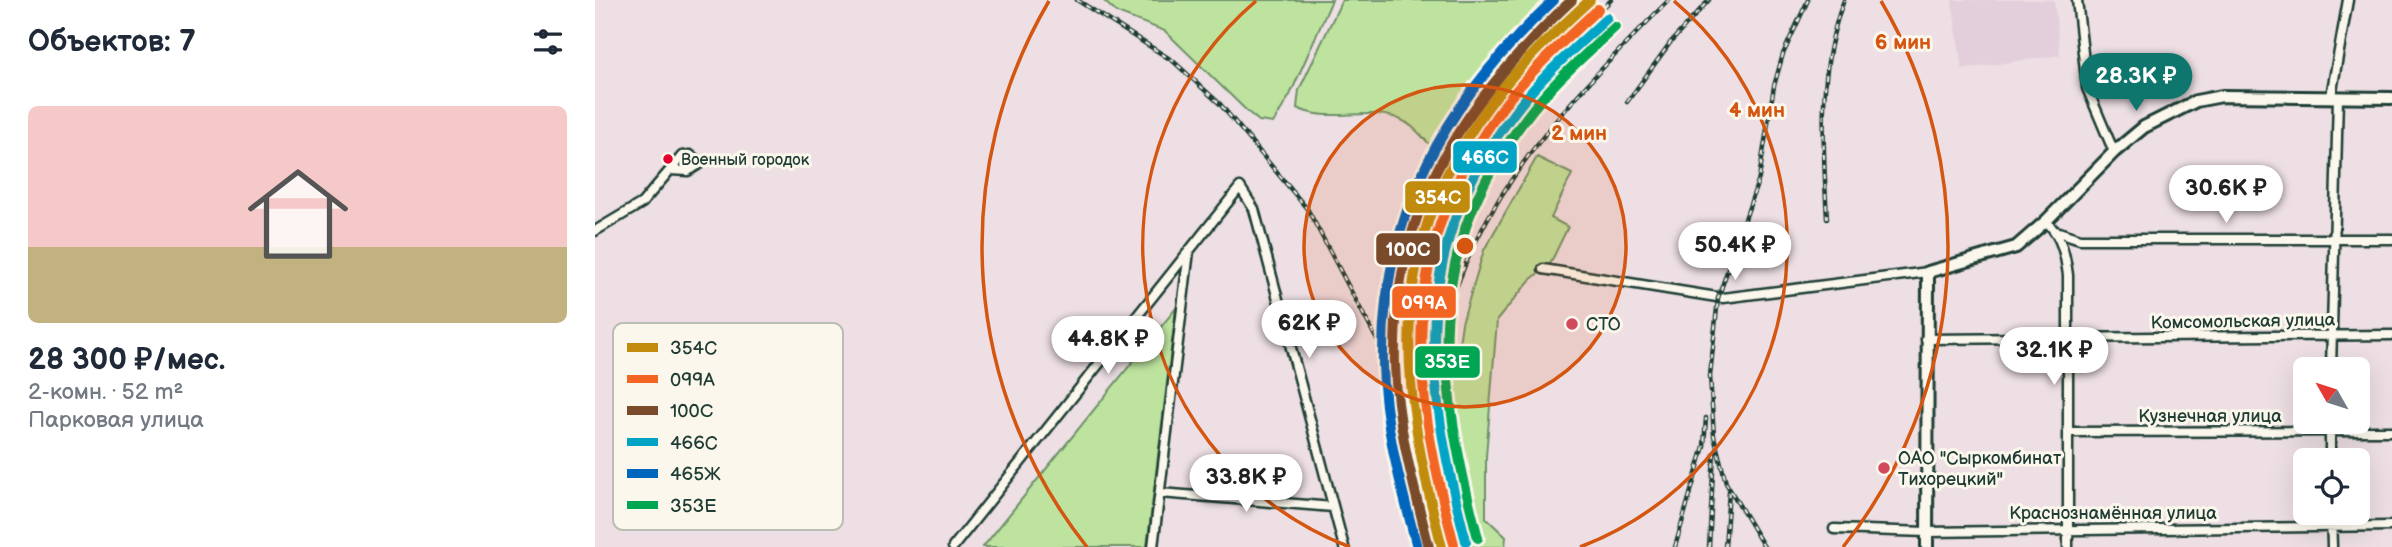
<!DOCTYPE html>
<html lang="ru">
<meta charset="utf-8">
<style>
body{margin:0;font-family:"Balsamiq Sans",sans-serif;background:#f2f2f3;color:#1f2937;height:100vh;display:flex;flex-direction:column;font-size:26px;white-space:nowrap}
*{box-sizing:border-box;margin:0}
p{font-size:23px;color:#747a83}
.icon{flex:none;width:38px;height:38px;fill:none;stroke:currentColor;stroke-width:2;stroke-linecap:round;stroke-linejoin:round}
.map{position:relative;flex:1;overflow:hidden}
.details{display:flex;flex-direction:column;background:#fff;width:595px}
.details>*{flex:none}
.needle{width:46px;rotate:309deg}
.fabs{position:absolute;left:1698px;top:357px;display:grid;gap:14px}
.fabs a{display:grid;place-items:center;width:77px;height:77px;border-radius:10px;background:#fff;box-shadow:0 7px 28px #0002;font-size:35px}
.price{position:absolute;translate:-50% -60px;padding:0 16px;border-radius:24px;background:#fff;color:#222;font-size:23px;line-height:46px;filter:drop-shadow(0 2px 4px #0008)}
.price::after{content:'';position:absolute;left:50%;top:42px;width:21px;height:16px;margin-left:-10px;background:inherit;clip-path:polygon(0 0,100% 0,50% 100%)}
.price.current{background:#0f766e;color:#fff}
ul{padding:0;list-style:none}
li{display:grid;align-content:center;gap:14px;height:371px;padding:0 28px}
li span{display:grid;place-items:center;height:217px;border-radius:10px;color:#555}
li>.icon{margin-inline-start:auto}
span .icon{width:126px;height:126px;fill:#fffc;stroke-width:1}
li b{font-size:30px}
h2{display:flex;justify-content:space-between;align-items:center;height:84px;padding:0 28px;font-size:30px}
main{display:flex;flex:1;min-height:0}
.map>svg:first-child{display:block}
</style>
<main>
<section class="details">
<h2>Объектов: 7<svg class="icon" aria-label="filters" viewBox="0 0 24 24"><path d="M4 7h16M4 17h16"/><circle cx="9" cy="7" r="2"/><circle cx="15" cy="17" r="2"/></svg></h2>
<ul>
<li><span style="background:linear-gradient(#f6c9c9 65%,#c2b280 0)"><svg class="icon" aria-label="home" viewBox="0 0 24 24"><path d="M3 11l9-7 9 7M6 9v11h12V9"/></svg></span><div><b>28 300 ₽/мес.</b><p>2-комн. · 52 m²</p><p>Парковая улица</p></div></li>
</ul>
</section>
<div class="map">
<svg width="1797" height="547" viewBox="0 0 1797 547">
<rect width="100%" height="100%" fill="#eddfe3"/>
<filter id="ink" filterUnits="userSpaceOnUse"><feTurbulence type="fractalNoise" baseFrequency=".0143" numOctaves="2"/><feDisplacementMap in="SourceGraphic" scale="14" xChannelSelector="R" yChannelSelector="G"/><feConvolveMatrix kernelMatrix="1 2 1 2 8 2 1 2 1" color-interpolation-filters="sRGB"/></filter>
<g filter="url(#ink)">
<path fill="#e3cedc" d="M 1357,0 L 1459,0 L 1465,55 L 1367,69 Z"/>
<path fill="#bde39e" stroke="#6e9069" stroke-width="2" d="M 508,0 L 737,0 L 695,95 L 678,123 L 664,121 L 653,112 L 570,31 L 522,13 Z
M 747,0 L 966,0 L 938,34 L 912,52 L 871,90 L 837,147 C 827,137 818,124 804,119 C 773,106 734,124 702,108 L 704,90 Z
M 942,157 L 977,174 L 956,218 L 973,227 L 955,264 L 935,280 L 902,320 L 891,456 L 891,518 L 911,537 L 910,547 L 862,547 L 850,468 L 855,406 L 867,323 L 889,250 Z
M 581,308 L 552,547 L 388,547 Z"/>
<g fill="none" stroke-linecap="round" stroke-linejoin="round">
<g stroke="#1f3d34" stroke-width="13">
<path id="street" d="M 1482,0 L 1492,88 L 1519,152
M 1736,96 L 1753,0
M 1451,221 C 1467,237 1470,254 1473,275 L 1473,547
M 0,231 L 47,203 L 87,156 L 95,155 L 106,163 L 93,171 L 75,170
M 1461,231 L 1485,239 L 1797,239
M 948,269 L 1128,298 L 1333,272
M 1331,339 L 1797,335
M 1736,369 L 1743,97
M 1735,422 L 1735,460
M 1474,432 L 1797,431
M 565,493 L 738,507
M 1736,513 L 1737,547
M 1239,529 L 1332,532 L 1797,526
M 358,547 L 645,187 L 659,209 L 749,547
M 558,547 L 594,251"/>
</g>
<g stroke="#1f3d34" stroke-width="16">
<path id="secondary" d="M 1332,547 L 1333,272 L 1421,247 L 1451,221 L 1519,152 L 1549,127 L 1601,101 L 1627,96 L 1797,98"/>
</g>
<use href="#street" stroke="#fbf7ec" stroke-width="8"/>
<use href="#secondary" stroke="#fbf7ec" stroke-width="10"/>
<g stroke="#1f3d34" stroke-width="4.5">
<path id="rail" d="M 482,0 L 578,61 L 625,104 L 713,210 L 782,340 L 804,394 L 834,499
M 1032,102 L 1075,43 L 1114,0
M 1232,219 C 1228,145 1222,70 1249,0
M 825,397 C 840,242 905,109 1016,0
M 826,489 L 838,547
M 856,547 C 847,494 838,442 841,388 C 850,227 966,108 1074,0
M 1080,547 L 1109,446 L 1111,418
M 1114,547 L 1119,453
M 1130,547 L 1134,491
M 1169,547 L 1131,483 L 1119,436 L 1115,376 L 1123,298 L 1164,178 L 1179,86 L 1188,54 L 1213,0"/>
</g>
<use href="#rail" stroke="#fbf7ec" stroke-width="2" stroke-dasharray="5" stroke-linecap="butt"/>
<g stroke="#fbf7ec" stroke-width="16">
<path id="rail-1" d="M 847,547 C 803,378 788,243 902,95 C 929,60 963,30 995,0"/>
</g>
<g stroke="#fbf7ec" stroke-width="16">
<path id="rail-2" d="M 859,544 C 815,378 801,250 910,104 C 937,69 971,39 1003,9"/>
</g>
<g stroke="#fbf7ec" stroke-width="16">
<path id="rail-3" d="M 834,547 C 819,487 802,427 800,365 C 796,209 868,102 977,0"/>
</g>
<g stroke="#fbf7ec" stroke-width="16">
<path id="rail-4" d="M 871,541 C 829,380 813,250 922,109 C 948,75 981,47 1012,18"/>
</g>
<g stroke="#fbf7ec" stroke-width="16">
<path id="rail-5" d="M 822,547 C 806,487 789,426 788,364 C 785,214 852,100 959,0"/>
</g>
<g stroke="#fbf7ec" stroke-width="16">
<path id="rail-6" d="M 883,538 C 842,381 826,255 931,118 C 956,84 989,56 1020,27"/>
</g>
<use href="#rail-1" stroke="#c18c0d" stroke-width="10"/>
<use href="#rail-2" stroke="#f26522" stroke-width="10"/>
<use href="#rail-3" stroke="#7a4b2a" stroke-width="10"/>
<use href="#rail-4" stroke="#02a4c6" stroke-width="10"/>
<use href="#rail-5" stroke="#0065bd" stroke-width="10"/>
<use href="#rail-6" stroke="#00a651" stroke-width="10"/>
</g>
</g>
<circle cx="870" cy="246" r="161" fill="#d45610" fill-opacity=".12"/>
<g fill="none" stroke="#d45610" stroke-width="3.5">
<circle cx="870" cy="246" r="161"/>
<path d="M755 547A322 322 0 0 1 661 1M1079 1A322 322 0 0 1 985 547"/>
<path d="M492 547A483 483 0 0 1 454 1M1286 1A483 483 0 0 1 1248 547"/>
</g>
<circle fill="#e4002b" stroke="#fbf7ec" stroke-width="2.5" cx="73" cy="159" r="6"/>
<g fill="#d1495b" stroke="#fbf7ec" stroke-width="2.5">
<circle cx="977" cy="324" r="7"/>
<circle cx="1289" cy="468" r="7"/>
</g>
<g text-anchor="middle" stroke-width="6" stroke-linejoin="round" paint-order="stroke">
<g font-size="16" fill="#1f3d34" stroke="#fbf7ec" text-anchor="start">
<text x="86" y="165">Военный городок</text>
</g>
<g font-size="18" fill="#1f3d34" stroke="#fbf7ec">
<text transform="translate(1648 321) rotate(-1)" y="6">Комсомольская улица</text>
<text x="1615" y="422">Кузнечная улица</text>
<text x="1518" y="519">Краснознамённая улица</text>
</g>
<g font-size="18" fill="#1f3d34" stroke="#fbf7ec" text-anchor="start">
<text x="991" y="330">СТО</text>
<text x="1303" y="464">ОАО "Сыркомбинат<tspan x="1303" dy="21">Тихорецкий"</tspan></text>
</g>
</g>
<rect x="18" y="323" width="230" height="207" rx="10" fill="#fbf7ec" stroke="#b9bfb5" stroke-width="2"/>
<rect x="32" y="343" width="31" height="9" fill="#c18c0d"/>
<rect x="32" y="375" width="31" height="8" fill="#f26522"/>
<rect x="32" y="406" width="31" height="9" fill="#7a4b2a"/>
<rect x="32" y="438" width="31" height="8" fill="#02a4c6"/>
<rect x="32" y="469" width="31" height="9" fill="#0065bd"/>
<rect x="32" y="501" width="31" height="8" fill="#00a651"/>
<g font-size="19" fill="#1f3d34">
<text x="75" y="354">354С</text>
<text x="75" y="386">099А</text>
<text x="75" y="417">100C</text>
<text x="75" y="449">466С</text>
<text x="75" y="480">465Ж</text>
<text x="75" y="512">353Е</text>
</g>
<circle cx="870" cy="246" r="10" fill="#d45610" stroke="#fbf7ec" stroke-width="3.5"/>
<g font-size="21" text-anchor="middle" font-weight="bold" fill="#d45610" stroke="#fbf7ec" stroke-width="6" stroke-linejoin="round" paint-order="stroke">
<text x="1308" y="49">6 мин</text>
<text x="1162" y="117">4 мин</text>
<text x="984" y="140">2 мин</text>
</g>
<g stroke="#fbf7ec" stroke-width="2.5">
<rect x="857" y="140" width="66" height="34" rx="7" fill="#02a4c6"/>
<rect x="809" y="180" width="67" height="34" rx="7" fill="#c18c0d"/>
<rect x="780" y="232" width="66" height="34" rx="7" fill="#7a4b2a"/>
<rect x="796" y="285" width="66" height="34" rx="7" fill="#f26522"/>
<rect x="819" y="345" width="67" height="34" rx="7" fill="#00a651"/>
</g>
<g font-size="19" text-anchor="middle" font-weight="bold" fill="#fff">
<text x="890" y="164">466С</text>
<text x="843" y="204">354С</text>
<text x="813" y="256">100C</text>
<text x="829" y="309">099А</text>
<text x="852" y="368">353Е</text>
</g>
</svg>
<div class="fabs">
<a><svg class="needle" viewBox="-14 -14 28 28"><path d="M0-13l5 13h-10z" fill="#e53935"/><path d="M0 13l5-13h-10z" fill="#747a83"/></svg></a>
<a><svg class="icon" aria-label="locate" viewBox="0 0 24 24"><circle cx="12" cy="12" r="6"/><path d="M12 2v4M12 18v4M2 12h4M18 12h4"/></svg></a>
</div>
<b class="price current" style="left:1541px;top:113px">28.3K ₽</b>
<b class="price" style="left:1631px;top:225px">30.6K ₽</b>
<b class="price" style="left:1140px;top:282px">50.4K ₽</b>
<b class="price" style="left:714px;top:360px">62K ₽</b>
<b class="price" style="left:513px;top:376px">44.8K ₽</b>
<b class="price" style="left:1459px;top:387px">32.1K ₽</b>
<b class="price" style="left:651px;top:514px">33.8K ₽</b>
</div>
</main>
